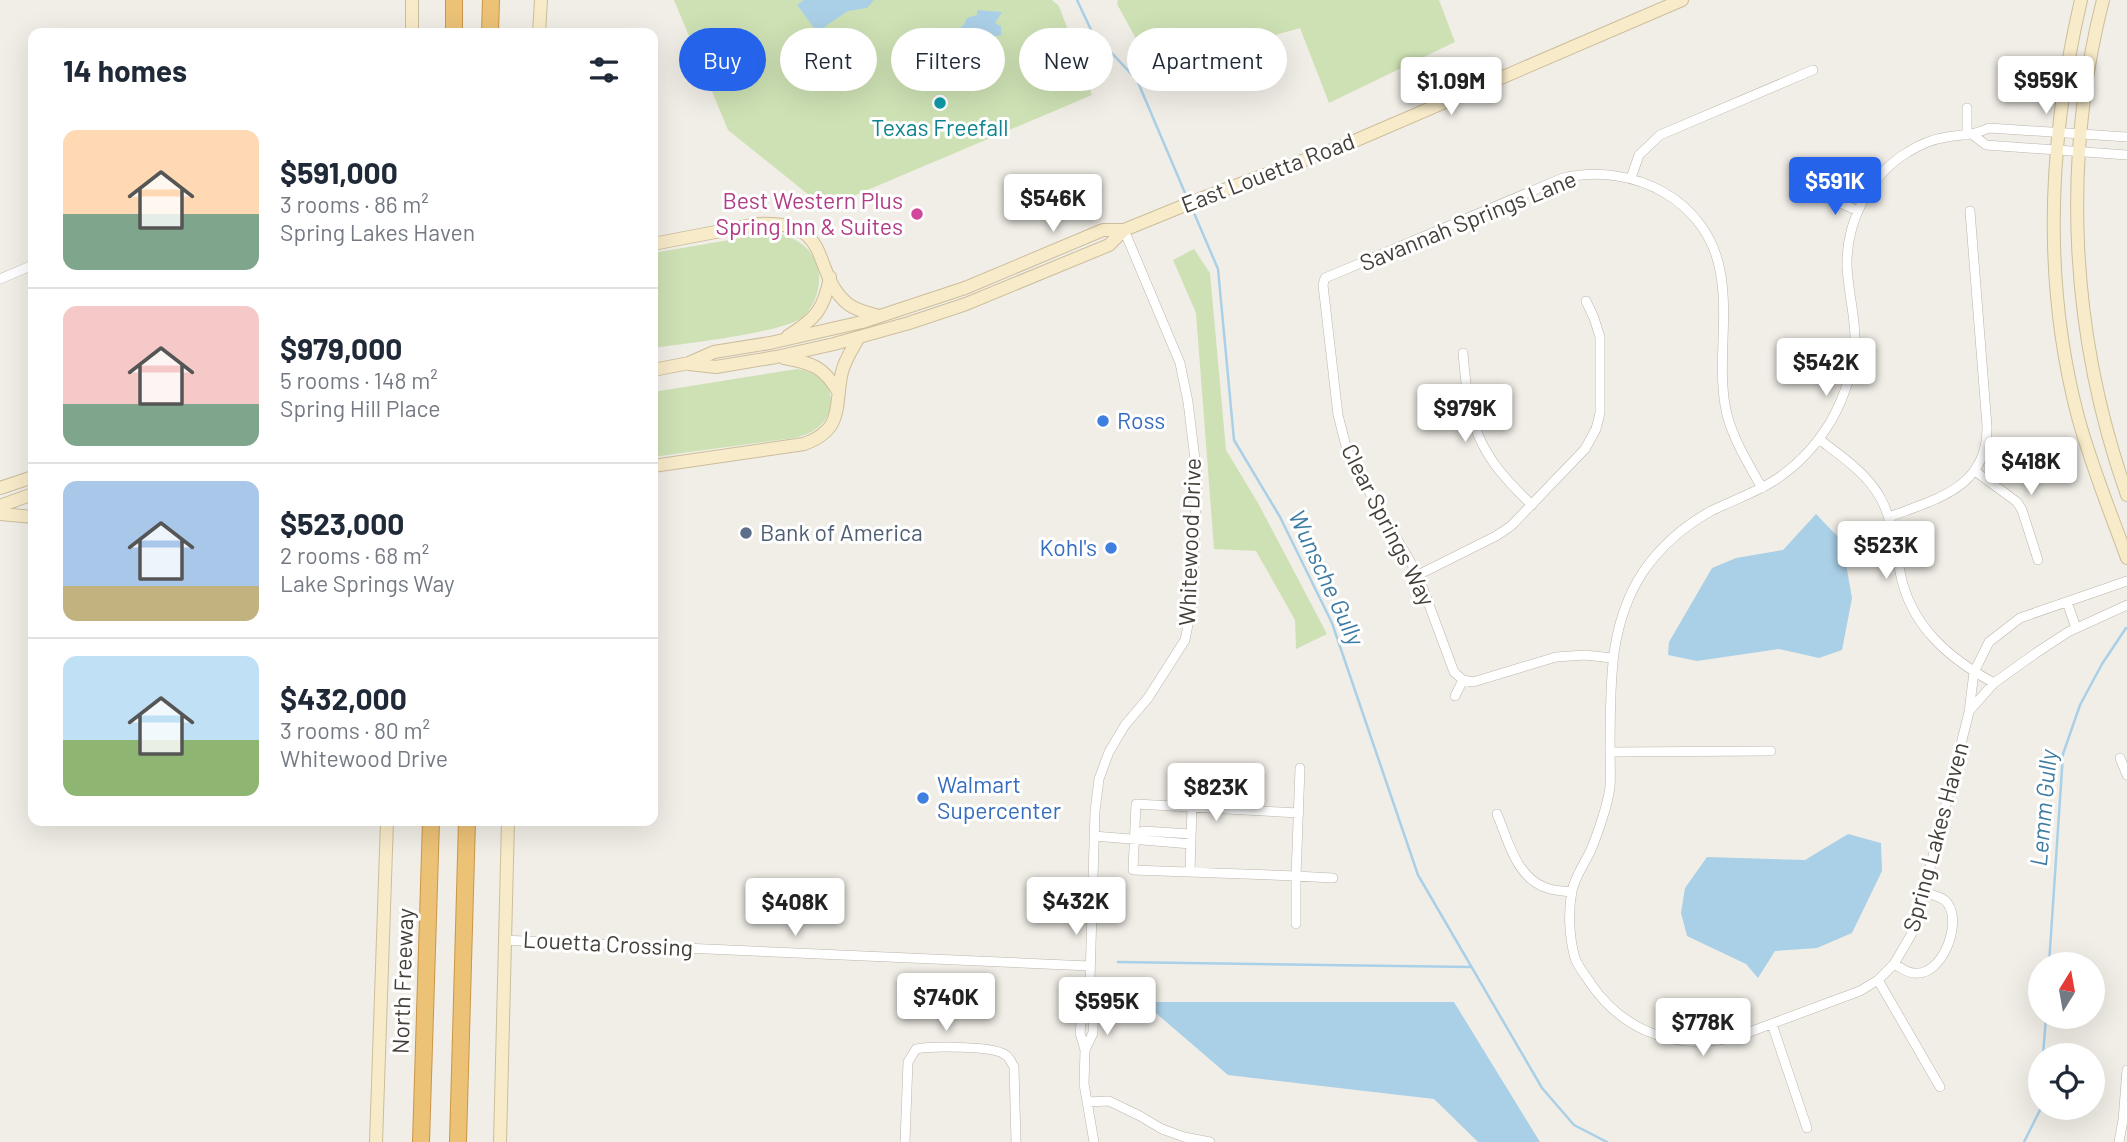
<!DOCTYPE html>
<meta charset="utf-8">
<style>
body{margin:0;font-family:Barlow,sans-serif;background:#f2f2f3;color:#1f2937;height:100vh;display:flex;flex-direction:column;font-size:26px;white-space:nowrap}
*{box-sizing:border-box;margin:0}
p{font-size:23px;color:#747a83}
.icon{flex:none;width:38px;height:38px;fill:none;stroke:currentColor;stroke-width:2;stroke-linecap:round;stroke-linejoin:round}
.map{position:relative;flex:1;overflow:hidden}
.details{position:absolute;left:28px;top:28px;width:630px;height:798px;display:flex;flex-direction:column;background:#fff;border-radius:14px;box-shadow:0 7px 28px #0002}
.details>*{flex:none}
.banner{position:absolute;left:679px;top:28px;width:665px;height:63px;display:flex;gap:14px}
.needle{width:46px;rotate:11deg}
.buttons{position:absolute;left:2028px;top:952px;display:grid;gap:14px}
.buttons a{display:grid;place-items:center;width:77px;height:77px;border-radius:50%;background:#fff;box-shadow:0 7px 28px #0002;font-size:35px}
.price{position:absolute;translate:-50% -60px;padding:0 16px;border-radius:7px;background:#fff;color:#222;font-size:23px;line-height:46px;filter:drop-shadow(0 2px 4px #0008)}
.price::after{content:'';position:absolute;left:50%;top:42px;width:21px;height:16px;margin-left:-10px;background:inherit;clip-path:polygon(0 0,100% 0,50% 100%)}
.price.selected{background:#2563eb;color:#fff}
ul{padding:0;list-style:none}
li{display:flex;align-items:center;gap:21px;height:175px;padding:0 35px}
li+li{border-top:2px solid #e0e1e3}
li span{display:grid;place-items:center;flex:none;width:196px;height:140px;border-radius:14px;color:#555}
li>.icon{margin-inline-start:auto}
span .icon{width:84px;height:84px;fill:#fffc;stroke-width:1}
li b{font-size:30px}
h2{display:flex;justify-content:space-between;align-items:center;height:84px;padding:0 35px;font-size:30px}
.pill{padding:0 24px;border-radius:32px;background:#fff;box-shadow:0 7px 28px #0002;font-size:24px;line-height:63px}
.pill.selected{background:#2563eb;color:#fff}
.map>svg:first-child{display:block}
</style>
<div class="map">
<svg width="2127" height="1142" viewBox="0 0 2127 1142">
<rect width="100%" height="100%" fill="#f1eee7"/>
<path fill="#cee1b4" d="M 674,0 L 1052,0 L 1059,6 L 1092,95 L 825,208 L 728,130 Z
M 1118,0 L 1439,0 L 1455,42 L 1329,103 L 1300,28 L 1153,70 L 1117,4 Z
M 775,232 C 796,238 813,247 818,269 C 822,286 815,307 801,318 C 782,333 682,344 653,348 L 653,253 Z
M 1194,249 L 1210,273 L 1226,450 L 1258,503 L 1327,634 L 1296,649 L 1295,620 L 1256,551 L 1214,549 L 1196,313 L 1173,260 Z
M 797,369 C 844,375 842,429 794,438 L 653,457 L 653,392 Z"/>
<path fill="#aad0e7" d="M 804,0 L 874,0 L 867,8 L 848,11 L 817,32 L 797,5 Z
M 977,10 L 1002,12 L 995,23 L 1001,26 L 1001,35 L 992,37 L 992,44 L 987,45 L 986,48 L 977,50 L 968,43 L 968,40 L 964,39 L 956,30 L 964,25 L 967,18 L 977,15 Z
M 1816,514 L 1842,541 L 1852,598 L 1842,650 L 1819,658 L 1779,649 L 1697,661 L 1668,655 L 1669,642 L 1712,568 L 1736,558 L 1783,550 Z
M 1848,834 L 1881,843 L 1882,871 L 1852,933 L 1817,948 L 1775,951 L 1758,978 L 1746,964 L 1687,936 L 1681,913 L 1685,888 L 1707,857 L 1805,860 Z
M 1143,1002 L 1454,1002 L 1540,1142 L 1478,1142 L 1434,1099 L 1228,1075 Z"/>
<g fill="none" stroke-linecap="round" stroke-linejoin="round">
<path stroke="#aad0e7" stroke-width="2.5" d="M 1077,0 L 1092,32 L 1137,80 L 1188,200
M 1191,206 L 1218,269 L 1234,440 L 1280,517 L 1332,623 L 1418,875 L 1542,1088 L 1574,1125 L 1607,1142
M 1118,962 L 1471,967
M 2049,964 L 2063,754 L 2080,705 L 2102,664 L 2126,628
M 2043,1055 L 2046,1017
M 2024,1142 L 2040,1110 L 2040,1102"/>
<g stroke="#bcb5ab" stroke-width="10">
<path id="minor" d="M 1967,135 L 1967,108
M 1973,135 L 1986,145 L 2127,155
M 2127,137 L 1989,128 C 1971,136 1966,134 1947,137 C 1934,139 1919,145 1908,152 C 1869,175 1846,223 1847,266 C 1848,291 1855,315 1855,339 C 1854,368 1845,396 1831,421 C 1816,446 1796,467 1772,482 C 1752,494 1731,501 1711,511 C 1684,526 1660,547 1643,572 C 1607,627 1611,688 1610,750 C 1610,762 1611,775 1610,787 C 1608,804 1597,836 1590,852 C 1584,864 1575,877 1572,891 C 1568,911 1569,937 1575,958 C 1578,967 1586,976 1591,984 C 1625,1033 1678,1051 1736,1037 L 1860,991 L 1878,980 L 1894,964 L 1911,935 L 1924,892 L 1969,712 L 1974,672 L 1989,642 L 2020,618 L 2127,581
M 1631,178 L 1639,155 L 1660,135 L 1813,70
M 1825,196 L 1858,211
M 0,279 L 33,265
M 1463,353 C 1469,427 1477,453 1532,505
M 1819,439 C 1842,457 1867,473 1881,499 C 1893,522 1895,547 1900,572 C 1910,625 1948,658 1994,683
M 1975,471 L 2017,502 L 2022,510 L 2038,560
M 1889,517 C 1936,499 1988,488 1987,426 L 1970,211
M 1418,575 L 1496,536 L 1511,526 L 1585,449 L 1596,429 L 1600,413 L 1600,337 L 1594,318 L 1586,301
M 2067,602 L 2076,628
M 1612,658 L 1585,655 L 1556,657 L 1473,682 L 1463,680 L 1454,672 L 1418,575 L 1360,476 L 1347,450 L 1338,415 L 1323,285 L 1325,278 L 1563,178 C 1633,162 1710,200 1721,276 C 1728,319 1718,362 1725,405 C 1730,435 1747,461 1762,488
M 1455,696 L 1463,680
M 1970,710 L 1994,683 L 2036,653 L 2068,632 L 2127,605
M 1610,752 L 1771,751
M 2120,758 L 2127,775
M 1299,813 L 1136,804 L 1133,870 L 1296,876 L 1300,768
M 1497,814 C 1508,840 1516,876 1544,887 C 1553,891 1563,891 1572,892
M 1094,836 L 1191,844
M 1134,838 L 1143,831 L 1191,834
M 1190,872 L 1192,807
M 1296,924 L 1296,876 L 1333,878
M 504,940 L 1090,966
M 1894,964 C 1900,967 1907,973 1914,973 C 1942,977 1962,924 1948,904 C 1944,897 1932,895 1924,892
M 1090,979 L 1085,985 L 1080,1033 L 1085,1050 L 1084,1084 L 1094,1142
M 1878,980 L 1940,1087
M 1772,1024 L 1807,1128
M 1085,1050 L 1093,1033 L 1094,986 L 1090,979 L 1095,811 L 1099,779 L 1109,752 L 1125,725 L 1148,698 L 1185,640 L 1192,604 L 1197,476 L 1188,402 L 1180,363 L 1124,230
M 1087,1102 L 1109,1101 L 1140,1116 L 1162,1129 L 1184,1137 L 1210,1142
M 905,1142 L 908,1062 L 916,1049 C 931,1046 992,1046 1004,1054 C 1009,1056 1011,1062 1014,1067 L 1016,1142
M 2119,1142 L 2123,1120 L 2127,1070"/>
</g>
<g stroke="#ccbe9c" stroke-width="14">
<path id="secondary" d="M 2081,0 C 2049,137 2042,280 2078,417 C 2091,465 2110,511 2127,558
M 2103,0 C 2061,164 2071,336 2127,495
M 412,33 L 412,0
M 539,33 L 541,0
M 653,244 L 757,224 C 837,220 809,272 848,304 C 857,311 869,313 879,316
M 788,336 C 815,319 824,310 830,277
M 784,358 C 813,363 824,367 839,393
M 689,364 L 716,367 L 776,357 L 834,344 L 909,323 L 966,304 L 1109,245 L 1124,230
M 653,370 L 689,363 L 714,352 L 770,343 L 862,322 L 965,288 L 1103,230 L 1124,230 L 1205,197 L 1345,145 L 1682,0
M 653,466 L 804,444 C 845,429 834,406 842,372 C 845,359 853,348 859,337
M 0,488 L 33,477
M 0,506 L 33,494
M 0,514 L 33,517
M 376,1142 L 387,821
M 500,1142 L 508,821"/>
</g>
<g stroke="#ca9648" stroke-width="18">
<path id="motorway" d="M 454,33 L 454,0
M 490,33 L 491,0
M 421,1142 L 431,821
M 458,1142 L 467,821"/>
</g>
<use href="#minor" stroke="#fff" stroke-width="9"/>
<use href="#secondary" stroke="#f8ebca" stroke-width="12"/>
<use href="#motorway" stroke="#ecc277" stroke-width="16"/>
</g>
<circle fill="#0f9aa8" stroke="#fff" stroke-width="2.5" cx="940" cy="103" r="7"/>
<circle fill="#d1479c" stroke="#fff" stroke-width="2.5" cx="917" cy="214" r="7"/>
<g fill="#3f7fe0" stroke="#fff" stroke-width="2.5">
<circle cx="1103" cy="421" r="7"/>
<circle cx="1111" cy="548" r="7"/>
<circle cx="923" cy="798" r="7"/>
</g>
<circle fill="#5c6f8a" stroke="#fff" stroke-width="2.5" cx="746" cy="533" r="7"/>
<g text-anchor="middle" stroke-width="6" stroke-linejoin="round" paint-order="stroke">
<g font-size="23" fill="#0d838f" stroke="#fff">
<text x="940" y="136">Texas Freefall</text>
</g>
<g font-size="23" fill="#433e37" stroke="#fff">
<text transform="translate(1268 173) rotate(-21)" y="8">East Louetta Road</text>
<text transform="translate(1468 221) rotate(-22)" y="8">Savannah Springs Lane</text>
<text transform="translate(1388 525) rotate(63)" y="8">Clear Springs Way</text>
<text transform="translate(1190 542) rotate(-88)" y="8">Whitewood Drive</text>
<text transform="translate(1936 837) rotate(-75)" y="8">Spring Lakes Haven</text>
<text transform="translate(608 944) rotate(3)" y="8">Louetta Crossing</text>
<text transform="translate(403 981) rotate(-88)" y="8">North Freeway</text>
</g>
<g font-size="23" fill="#b23c85" stroke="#fff" text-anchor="end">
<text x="903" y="209">Best Western Plus<tspan x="903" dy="26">Spring Inn &amp; Suites</tspan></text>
</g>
<g font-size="23" fill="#366cbe" stroke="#fff" text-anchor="start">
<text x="1117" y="429">Ross</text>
<text x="1097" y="556" text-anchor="end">Kohl's</text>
<text x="937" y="793">Walmart<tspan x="937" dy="26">Supercenter</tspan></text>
</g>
<g font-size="23" fill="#4e5e75" stroke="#fff" text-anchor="start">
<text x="760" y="541">Bank of America</text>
</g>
<g font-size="24" font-style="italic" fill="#3d7ba2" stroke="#fff">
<text transform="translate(1326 578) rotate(65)" y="8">Wunsche Gully</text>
<text transform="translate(2044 808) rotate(-85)" y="8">Lemm Gully</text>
</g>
</g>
</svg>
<div class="buttons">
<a><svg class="needle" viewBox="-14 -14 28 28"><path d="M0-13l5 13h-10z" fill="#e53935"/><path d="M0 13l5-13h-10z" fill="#747a83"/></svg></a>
<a><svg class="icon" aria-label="locate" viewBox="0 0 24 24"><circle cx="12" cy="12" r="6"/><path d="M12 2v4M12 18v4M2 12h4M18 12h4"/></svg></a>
</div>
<b class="price" style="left:2046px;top:116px">$959K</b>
<b class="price" style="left:1451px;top:117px">$1.09M</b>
<b class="price selected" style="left:1835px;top:217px">$591K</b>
<b class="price" style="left:1053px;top:234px">$546K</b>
<b class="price" style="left:1826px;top:398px">$542K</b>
<b class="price" style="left:1465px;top:444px">$979K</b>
<b class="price" style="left:2031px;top:497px">$418K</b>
<b class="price" style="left:1886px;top:581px">$523K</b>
<b class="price" style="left:1216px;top:823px">$823K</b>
<b class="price" style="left:1076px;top:937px">$432K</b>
<b class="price" style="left:795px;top:938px">$408K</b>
<b class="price" style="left:946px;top:1033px">$740K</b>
<b class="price" style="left:1107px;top:1037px">$595K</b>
<b class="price" style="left:1703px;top:1058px">$778K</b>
<div class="banner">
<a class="pill selected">Buy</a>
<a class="pill">Rent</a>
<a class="pill">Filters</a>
<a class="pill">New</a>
<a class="pill">Apartment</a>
</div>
<section class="details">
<h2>14 homes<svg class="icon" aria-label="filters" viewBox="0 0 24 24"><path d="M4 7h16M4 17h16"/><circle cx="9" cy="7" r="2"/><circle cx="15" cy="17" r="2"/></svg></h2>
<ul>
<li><span style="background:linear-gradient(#ffd9b3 60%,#7fa58c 0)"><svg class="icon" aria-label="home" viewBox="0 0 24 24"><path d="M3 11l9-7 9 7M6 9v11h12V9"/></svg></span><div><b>$591,000</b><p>3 rooms · 86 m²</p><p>Spring Lakes Haven</p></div></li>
<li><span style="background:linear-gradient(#f6c9c9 70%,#7fa58c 0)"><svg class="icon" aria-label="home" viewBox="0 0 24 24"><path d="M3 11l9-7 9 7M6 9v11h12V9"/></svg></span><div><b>$979,000</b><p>5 rooms · 148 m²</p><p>Spring Hill Place</p></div></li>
<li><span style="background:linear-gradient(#a9c7e8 75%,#c2b280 0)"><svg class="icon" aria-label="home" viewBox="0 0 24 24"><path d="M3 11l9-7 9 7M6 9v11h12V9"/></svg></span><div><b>$523,000</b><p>2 rooms · 68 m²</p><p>Lake Springs Way</p></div></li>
<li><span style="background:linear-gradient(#bfe0f5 60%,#8fb573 0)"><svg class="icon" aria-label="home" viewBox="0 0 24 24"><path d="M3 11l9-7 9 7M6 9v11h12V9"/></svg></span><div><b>$432,000</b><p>3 rooms · 80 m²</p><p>Whitewood Drive</p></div></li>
</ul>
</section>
</div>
